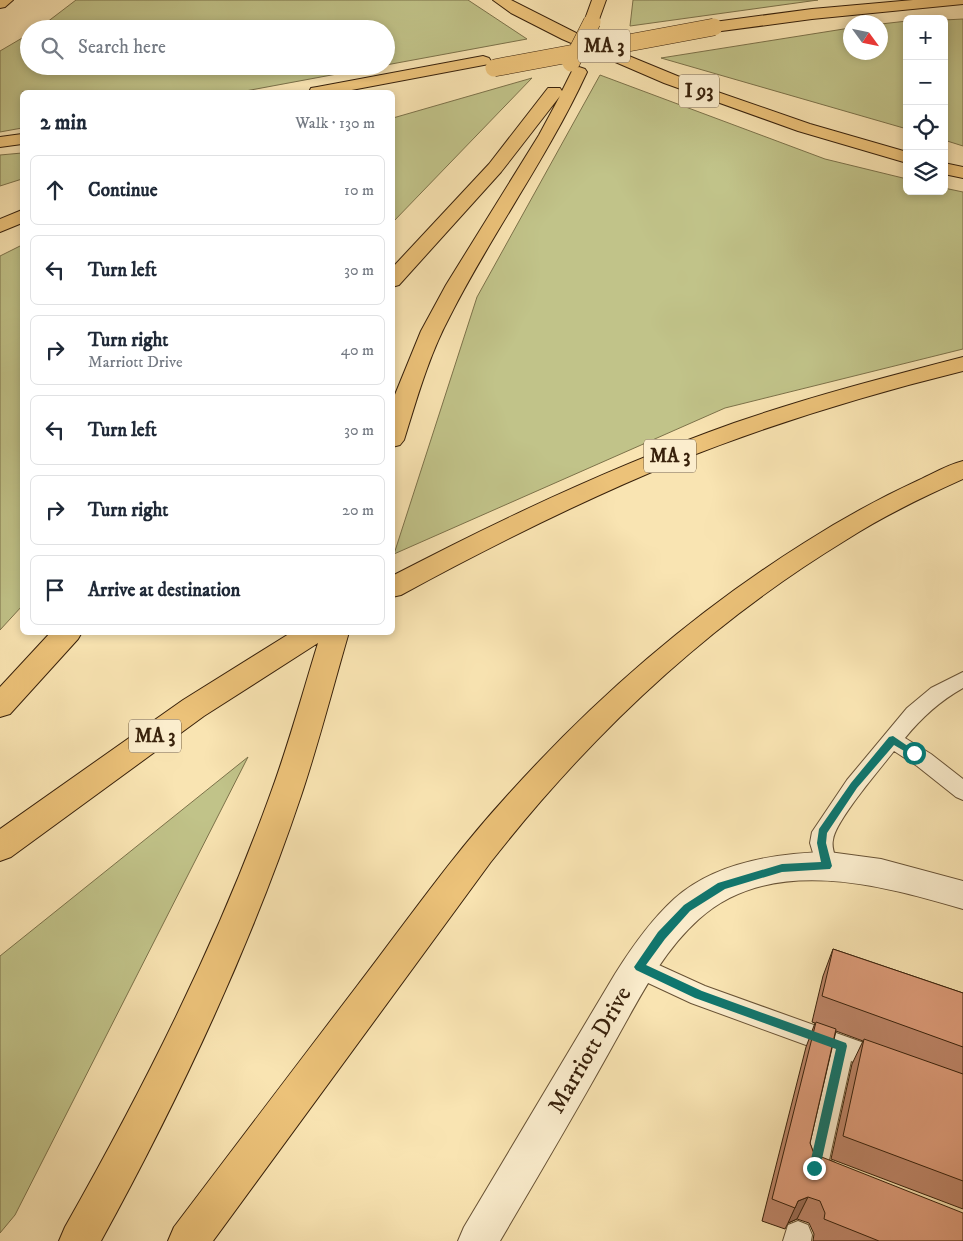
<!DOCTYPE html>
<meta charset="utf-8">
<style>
:root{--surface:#fff;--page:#f6f6f7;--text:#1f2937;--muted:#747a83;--line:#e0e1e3}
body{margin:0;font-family:"IM FELL DW Pica",serif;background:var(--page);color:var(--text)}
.controls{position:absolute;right:15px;top:15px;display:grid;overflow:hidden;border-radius:8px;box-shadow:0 2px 8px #0003}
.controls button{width:45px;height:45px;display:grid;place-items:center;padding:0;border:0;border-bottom:1px solid var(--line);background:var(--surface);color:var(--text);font:25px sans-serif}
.compass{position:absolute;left:843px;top:15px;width:45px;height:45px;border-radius:50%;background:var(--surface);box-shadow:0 2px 8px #0003;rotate:123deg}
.stop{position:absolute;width:15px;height:15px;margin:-11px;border:4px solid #0f766e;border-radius:50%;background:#fff}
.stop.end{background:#0f766e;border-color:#fff;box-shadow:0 1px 5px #0008}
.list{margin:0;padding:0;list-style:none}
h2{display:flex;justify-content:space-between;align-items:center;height:65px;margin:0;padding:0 20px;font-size:21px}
h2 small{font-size:16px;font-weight:400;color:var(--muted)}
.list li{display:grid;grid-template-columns:32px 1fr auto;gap:15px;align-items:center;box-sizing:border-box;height:70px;margin:0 10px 10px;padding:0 10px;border:1px solid var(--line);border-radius:8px}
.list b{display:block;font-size:19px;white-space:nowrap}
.list p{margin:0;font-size:16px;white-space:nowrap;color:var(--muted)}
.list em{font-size:16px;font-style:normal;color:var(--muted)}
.icon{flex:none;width:28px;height:28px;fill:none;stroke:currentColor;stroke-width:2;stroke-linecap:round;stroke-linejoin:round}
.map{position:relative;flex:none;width:963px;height:1241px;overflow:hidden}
.search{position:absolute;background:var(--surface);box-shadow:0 2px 8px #0003;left:20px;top:20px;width:375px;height:55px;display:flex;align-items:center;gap:12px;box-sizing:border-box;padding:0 18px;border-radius:28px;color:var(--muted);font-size:19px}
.panel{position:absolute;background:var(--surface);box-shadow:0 2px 8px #0003;left:20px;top:90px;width:375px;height:545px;border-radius:8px}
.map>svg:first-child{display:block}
.green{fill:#c1c389;stroke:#7c724a}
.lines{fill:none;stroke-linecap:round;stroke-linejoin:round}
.service-casing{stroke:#685235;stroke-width:2}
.minor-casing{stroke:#685235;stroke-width:2}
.motorway-casing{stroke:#38210b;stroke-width:2}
.service{fill:#fbedcd;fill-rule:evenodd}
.minor{fill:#fbedcd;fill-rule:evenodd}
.motorway{fill:#ecc279;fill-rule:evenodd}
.motorway-bridge-casing{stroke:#38210b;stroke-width:18;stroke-linecap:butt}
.motorway-bridge{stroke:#ecc279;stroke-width:17}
.wall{fill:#be8669;stroke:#38210b}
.shaded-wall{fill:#9b6d55;stroke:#38210b}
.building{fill:#dd9c7a;stroke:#38210b}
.route{fill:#0f766e}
.labels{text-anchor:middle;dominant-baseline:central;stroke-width:5;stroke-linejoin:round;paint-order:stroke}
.shield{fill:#fbedcd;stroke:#725e45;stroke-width:1}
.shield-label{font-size:19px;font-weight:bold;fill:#38210b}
.near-street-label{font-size:24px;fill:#38210b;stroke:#fbedcd}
</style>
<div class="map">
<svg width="963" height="1241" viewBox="0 0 963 1241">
<rect width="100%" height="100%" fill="#f9e4b2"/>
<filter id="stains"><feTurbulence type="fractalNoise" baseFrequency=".004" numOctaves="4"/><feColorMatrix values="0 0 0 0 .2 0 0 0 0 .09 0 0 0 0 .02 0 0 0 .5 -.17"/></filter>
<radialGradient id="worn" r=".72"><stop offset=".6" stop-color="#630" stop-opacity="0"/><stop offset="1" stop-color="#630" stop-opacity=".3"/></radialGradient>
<!-- green -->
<path class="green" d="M76,0H468L527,39L386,65V29H38Z
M633,0H818L630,26Z
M963,19V146L944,140V20Z
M907,21V129L661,58L850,28V52H880L881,24Z
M29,34V66H380L240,92H22V128L0,132V51Z
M600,75L825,159L907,179V191H944V188L963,192V349L725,408L394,554L477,297Z
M532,78L393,222V118Z
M22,153V179L0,186V155Z
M22,245V606L0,630V256Z
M248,757L15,1215L0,1233V956Z"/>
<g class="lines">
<defs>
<path id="service" d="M963,672V688C940,701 922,717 905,738L931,754L963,779V800L956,797L917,766L894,751C881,768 835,821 833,840C831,848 836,858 838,866L835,873L827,875L819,873L810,843L812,832L847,780L907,708L931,688Z
M639,956L705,986L892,1053L895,1061L892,1069L883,1073L851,1061L829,1160L835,1163L839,1172L835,1181L826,1185L805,1176L801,1167L828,1053L691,1003L631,975L627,967L631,959Z
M798,1221L808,1225L812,1235L811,1241H783L788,1225Z"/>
<path id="minor" d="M829,852L881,859L963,881V909C881,885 771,854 699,919C660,954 637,1003 612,1047C576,1112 538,1176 500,1241H458L464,1227L615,974C632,947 650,921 674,899C715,862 776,853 829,852Z"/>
<path id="motorway" d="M0,0H13L5,7L0,8Z
M493,0H511L590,40L709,89L810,124L907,152V163L798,131L664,83L562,39L511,13Z
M592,0H606L597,25H587L584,22Z
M913,0H963V4L812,19L714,32L709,30L706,27L709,24L714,22L812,9Z
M483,56L489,58L491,61L489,64L341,92H309L311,88L317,87Z
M579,67L585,69L587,72C548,157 492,233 450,316C429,355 417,398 404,440L400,445L392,447V402L421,331L446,285L539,135L560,96L501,172L399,285L392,287V268L489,164L548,88H560L562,91L573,69Z
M22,134V144L0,147V137Z
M944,163L963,167V178L944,174Z
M22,210V223L0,232V219Z
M963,357V371C866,395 771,424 678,461C583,500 491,546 401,595L392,597V576C503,518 616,465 734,423C809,397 886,377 963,357Z
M963,461V479C923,497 883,516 846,540C708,624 589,736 490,863L213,1241H168L174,1227C235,1146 296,1066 357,986C406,922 452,856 506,797C594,699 693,613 804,543C840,520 878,499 917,481C932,474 947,465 963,461Z
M51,632H82L78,639L10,714L0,717V687Z
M292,632H349C333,687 319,742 301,796C250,948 178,1101 101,1241H59L65,1227C143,1089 215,947 269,798C288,747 302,695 318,643L204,716L11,857L0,861V829L183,700Z"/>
</defs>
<!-- service casing -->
<use href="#service" class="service-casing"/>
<!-- minor casing -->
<use href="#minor" class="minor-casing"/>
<!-- motorway casing -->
<use href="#motorway" class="motorway-casing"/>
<!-- service -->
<use href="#service" class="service"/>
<!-- minor -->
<use href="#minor" class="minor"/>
<!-- motorway -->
<use href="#motorway" class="motorway"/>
<defs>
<path id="motorway-bridge" d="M571,63L592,22
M494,68L714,27"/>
</defs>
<!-- motorway-bridge casing -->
<use href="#motorway-bridge" class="motorway-bridge-casing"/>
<!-- motorway-bridge -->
<use href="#motorway-bridge" class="motorway-bridge"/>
</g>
<!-- wall -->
<path class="wall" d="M833,949L963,993V1209L831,1159L852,1064L863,1041L836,1031L810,1143L814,1154L963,1241H813L814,1234L809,1223L797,1219L788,1223L785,1229L762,1221L806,1047L815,1023L812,1022L823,976Z"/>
<!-- shaded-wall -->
<path class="shaded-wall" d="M808,1197L797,1219L788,1223L798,1201Z"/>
<!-- building -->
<path class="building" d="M833,949L963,993V1047L822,996Z
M816,1022L836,1029L810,1143L814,1154L963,1213V1241H879L824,1219L825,1213L820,1201L808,1197L798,1201L795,1208L772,1199Z
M864,1039L963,1074V1181L843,1136Z"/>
<!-- route -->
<path class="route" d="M893,736L918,753L917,755H911L894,745L857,788L827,833L826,843L832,866L830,869L782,872L725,889L690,911L665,939L646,965L702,991L846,1043L847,1046L820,1168L818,1172L814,1173L810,1172L809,1168L836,1049L695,998L636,970L634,967L658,932L684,905L718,883L782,864L821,862L817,843L819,829L851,783L889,737Z"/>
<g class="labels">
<!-- shield labels -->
<g class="shield">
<rect x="578" y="29.5" width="52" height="33" rx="4"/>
<rect x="679" y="74.5" width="40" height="33" rx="4"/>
<rect x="644" y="439.5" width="52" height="33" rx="4"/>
<rect x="129" y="719.5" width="52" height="33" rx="4"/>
</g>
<g class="shield-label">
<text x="604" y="46">MA 3</text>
<text x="699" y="91">I 93</text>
<text x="670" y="456">MA 3</text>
<text x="155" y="736">MA 3</text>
</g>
<!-- near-street labels -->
<g class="near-street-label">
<text transform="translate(590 1050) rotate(-60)">Marriott Drive</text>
</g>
</g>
<rect width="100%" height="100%" filter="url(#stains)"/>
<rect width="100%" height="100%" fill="url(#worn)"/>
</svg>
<div class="controls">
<button>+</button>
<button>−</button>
<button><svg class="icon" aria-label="locate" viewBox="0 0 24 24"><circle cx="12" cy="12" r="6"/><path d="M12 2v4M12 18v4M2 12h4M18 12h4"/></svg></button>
<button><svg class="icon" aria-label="layers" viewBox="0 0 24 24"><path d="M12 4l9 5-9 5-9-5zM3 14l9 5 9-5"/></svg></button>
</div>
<svg class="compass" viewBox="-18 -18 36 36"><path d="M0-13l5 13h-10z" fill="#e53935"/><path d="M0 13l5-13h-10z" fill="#747a83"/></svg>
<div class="stop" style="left:914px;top:753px"></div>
<div class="stop end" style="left:814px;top:1168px"></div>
<div class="search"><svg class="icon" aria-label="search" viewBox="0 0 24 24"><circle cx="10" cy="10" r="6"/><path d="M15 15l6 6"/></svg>Search here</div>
<section class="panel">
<h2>2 min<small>Walk · 130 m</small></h2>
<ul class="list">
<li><svg class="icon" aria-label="ahead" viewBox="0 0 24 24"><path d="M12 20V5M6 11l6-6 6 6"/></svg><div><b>Continue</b></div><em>10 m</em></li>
<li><svg class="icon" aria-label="left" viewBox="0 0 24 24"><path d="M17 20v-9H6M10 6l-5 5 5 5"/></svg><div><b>Turn left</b></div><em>30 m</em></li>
<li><svg class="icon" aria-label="right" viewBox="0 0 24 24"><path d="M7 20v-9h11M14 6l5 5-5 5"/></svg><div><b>Turn right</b><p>Marriott Drive</p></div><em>40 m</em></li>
<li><svg class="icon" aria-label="left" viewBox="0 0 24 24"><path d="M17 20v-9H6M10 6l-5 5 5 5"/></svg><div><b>Turn left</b></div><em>30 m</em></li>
<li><svg class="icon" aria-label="right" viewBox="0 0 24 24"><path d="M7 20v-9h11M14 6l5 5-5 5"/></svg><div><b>Turn right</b></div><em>20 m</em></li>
<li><svg class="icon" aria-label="arrive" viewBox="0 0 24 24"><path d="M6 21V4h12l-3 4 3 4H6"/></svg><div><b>Arrive at destination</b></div></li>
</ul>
</section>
</div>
